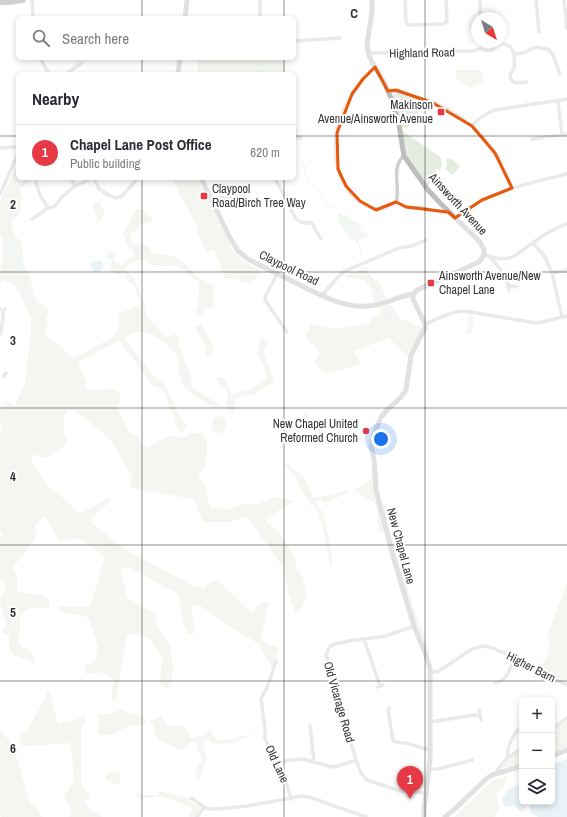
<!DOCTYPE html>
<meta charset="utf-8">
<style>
:root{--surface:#fff;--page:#f2f2f3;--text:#2b2b33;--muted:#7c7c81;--line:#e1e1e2;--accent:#e63946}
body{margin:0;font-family:"Archivo Narrow",sans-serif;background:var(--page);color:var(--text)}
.controls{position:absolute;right:12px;bottom:12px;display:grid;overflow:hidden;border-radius:6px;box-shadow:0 2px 6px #0003}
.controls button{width:36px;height:36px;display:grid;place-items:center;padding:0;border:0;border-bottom:1px solid var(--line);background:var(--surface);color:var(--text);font:20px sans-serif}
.compass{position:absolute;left:471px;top:12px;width:36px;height:36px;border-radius:50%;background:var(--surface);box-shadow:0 2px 6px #0003;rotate:142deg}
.you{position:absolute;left:381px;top:439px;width:14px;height:14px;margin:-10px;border:3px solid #fff;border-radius:50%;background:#1a73e8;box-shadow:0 0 0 6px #1a73e833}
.badge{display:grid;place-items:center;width:26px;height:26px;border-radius:50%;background:var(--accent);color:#fff;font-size:13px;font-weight:700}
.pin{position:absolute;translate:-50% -33px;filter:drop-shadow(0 1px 2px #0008)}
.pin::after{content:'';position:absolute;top:21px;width:14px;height:12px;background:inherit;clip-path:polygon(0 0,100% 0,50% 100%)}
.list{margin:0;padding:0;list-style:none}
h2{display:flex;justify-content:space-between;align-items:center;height:52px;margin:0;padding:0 16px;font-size:17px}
h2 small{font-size:13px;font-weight:400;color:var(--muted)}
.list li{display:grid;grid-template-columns:26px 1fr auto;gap:12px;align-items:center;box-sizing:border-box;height:56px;padding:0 16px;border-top:1px solid var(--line)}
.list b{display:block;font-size:15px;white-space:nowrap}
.list p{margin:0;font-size:13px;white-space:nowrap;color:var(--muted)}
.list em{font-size:13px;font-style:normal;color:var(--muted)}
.icon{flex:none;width:22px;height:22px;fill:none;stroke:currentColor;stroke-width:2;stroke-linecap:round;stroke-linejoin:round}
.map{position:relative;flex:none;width:567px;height:817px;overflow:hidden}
.search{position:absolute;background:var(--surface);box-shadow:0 2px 6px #0003;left:16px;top:16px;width:280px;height:44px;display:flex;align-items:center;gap:10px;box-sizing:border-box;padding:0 14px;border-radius:6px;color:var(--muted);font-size:15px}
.panel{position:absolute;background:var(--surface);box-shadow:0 2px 6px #0003;left:16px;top:72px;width:280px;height:108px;border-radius:6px}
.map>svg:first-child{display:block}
.green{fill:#e6ecdf}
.water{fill:#cfe2ee}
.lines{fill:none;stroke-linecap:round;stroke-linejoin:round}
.stream{stroke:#cfe2ee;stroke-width:1}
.street{stroke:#d0d0d0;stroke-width:3.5}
.secondary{stroke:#bdbdbd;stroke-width:5}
.highway{stroke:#9a9a9a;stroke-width:6}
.marked{fill:none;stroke:#e8590c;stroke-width:3;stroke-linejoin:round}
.grid{fill:none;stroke:#333;stroke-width:1;stroke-opacity:0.55}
.poi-dot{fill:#e63946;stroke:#fff;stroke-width:1.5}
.labels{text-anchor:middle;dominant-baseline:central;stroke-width:4;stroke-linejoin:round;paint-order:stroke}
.street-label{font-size:12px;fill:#333;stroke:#fff}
.poi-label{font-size:12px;fill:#333;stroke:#fff;text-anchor:end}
.grid-label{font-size:13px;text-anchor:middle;font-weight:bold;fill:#333;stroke:#fff;stroke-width:4;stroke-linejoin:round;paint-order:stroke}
</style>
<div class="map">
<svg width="567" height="817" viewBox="0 0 567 817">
<rect width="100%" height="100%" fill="#fff"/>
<!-- green -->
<path class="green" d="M196,58H284L285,74H198V63Z
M456,70H481L484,81L470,88L456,78Z
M397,93L426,102L425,104L406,129L399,125L392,96Z
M403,131L440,157C443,162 442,166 440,170L437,169L431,177L434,179L428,186L407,156L402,132Z
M446,158L452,159L460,166L453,175L445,169L447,165Z
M18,163V178H34L33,180L21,188L20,192L23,197L18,217L11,220L16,238L22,241L23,261L31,280L35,299L49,311L46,318L48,325L45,334L74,359L114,336L120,327L118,315L121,313L141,304L133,284L128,282L125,274L122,273L119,275H116L112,272L110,267L112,263L111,259L106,257L109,250L116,254V255L113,260L121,266L126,259L133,258L134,251L128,247L123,233L136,209H140L147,212L148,215L154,218L150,223L143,224L131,234V240L135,247L140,243L150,248L152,253L173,256L185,264L199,278L214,286V308L203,309V315L197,316L194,312L198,309L199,282L187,274L177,264L173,267L151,264L146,260H140L130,263L125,268L130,275L135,279L145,306C144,315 149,319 155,325C161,331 159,333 169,337L175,334L178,335L179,338V345L190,375L192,387L224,408C220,408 216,407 212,406C207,405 187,391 184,387C177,379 181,367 177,357C174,350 167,344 160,340C148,332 136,327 125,339L152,374L165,385L180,417L187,426L182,433L174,422L175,419L163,390L152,385L132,357L119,341L78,362L87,382L85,388C95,394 109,385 119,392L121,401L117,407L129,432L137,436L145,447L148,448L162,439L170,436L184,438L190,433H203L206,437L207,442L206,466L198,476L205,484L210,508L230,509L244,504H258L274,497L294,501L265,519L267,523L279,531L296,560V569L303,577L306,598L302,608L296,613L288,592L284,569L247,516L231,522H203L194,499L130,488L132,480V476L109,438L77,411C64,405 62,420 64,430C64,434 67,438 68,443L46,458C41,458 39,454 34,455L31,458L32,462L48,487L59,494L80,514L109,497L110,501L89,521L126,550L192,585L204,588L209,583L218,580L252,613L262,602H268L261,641L279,648L272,669L259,644L221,621L206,609L200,606L191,604L195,633L188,634L183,621L178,594L128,567L120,568L127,598L156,615L157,626L170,645L173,666L171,688L165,689L160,683L162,656L149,639L140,635L127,634L116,701L111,700L113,681L110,676L99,672L86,674L84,667L95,660L98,646L88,617L59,611L58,606L90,607L105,557L79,538L59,541L45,516L35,525L36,538L13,567L17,576V592L41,595L49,600L50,609C40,607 23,606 20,619C20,622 20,626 20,629C20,633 18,638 19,642C23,652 35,647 35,663L15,656L9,651V633L4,635L2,629L7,625C4,617 0,607 0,599C1,596 4,593 5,590L3,579L0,580V537L3,533L0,531V433L3,429L0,423V410L7,401L15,406L25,383L31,331V318L18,290L12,284L4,280L0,283V274L4,247L2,238L0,235V201Z
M171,178H198L233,251L242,261L261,270L251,284L231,278H225L214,249L207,252L198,234V228Z
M99,202L105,212L103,216L98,222L92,203Z
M340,213L343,216L345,214L353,220L361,224L359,230L368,233V235L357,242L354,240L352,241L339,224L338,215Z
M366,267C369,275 371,279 379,281L387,299L374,303L372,290L365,280L346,277V276Z
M391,304L399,318L423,328L407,356L389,338L354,351L361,364L331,373L323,372L314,361L320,353L305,336L312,324C332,332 350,327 371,323L370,317L380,316L379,308Z
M469,316L474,317L471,334H466Z
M200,324L212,342L213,352L207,358L205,352L206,346L194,327Z
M261,337L269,342L264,351L274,382L253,395L236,398L234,413L226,409L228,393L227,389L221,387L216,377L224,378L231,393L233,394L248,390L265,381L267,374L257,353Z
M305,413L323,430L326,431V434L318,433L302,418Z
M216,416L223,417C227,423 227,428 221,433H217L214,431L212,428L213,419Z
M284,465H289L301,475L305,480L314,498L347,491V493L325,503L320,500L315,502L324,514L333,562L332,566H330L321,521L319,520L318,517L319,516L316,510L304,495L296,478Z
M374,478L385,532H380L377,521L378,513L375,503L353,490Z
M381,503H383L399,563L416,614L430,651L428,653L409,605Z
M567,583V678L565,681L550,675L539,668L548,655L547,654L549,647L548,637L547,636Z
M49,690L58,723L71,722L84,716L86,720L81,731V780L84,789L90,797L84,803L91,810L103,817H68L70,816L71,811L64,796L69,789L74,781L71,743L25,746L21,745L19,740L21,735L27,731Z
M122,709L130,713L143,716L146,722L142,725L128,726L112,735H98V714H110Z
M161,716C171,734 172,721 183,727C187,729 189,734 191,738C199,737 203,737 208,729L218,741L254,734L233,743L215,745L208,739L203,743L207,758L198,784L196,769L202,760L197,748L198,744L191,741L186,747L180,750L158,739C154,732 156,728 150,721Z
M567,721V747L552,753V731Z
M0,729L13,746L17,758L30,804L35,803L42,817H1L0,813Z
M522,751V763L500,769L509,758Z
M116,771L120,774C121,780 121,782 116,785L106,780L105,777L108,773Z
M509,776L502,788L497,793L499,810L495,817H454L493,780Z
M158,791L191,799L190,802L199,806V805L201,806L196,817H189L193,809L176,801L160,796L140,799L138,797L136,793L144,795H158Z"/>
<!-- water -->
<path class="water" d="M91 266a6 6 0 1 1 12 0a6 6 0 1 1-12 0Z
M567,759V817H538L531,813L529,802H552V765Z
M520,784L522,785V802H526L524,810L521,812L514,805L509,806H504C498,796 511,786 520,784Z"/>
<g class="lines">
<!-- stream -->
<path class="stream" d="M255,59L256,62L262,66L264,74
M300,159L305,167V173L310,183L316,189L328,204L335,209
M30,178L21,186L18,187L17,188V191L19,193L13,202L11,206L12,211L9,226L10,238L12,249L18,259L19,265L24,275C21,282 28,295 32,302C35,307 39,308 40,315L37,317L36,323L39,327V332
M340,217L346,221L350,227L354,238L357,240L362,256V260
M366,270L381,298
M384,307L385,309L391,315"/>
<!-- street -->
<path class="street" d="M32,0L33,18
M405,0L406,22L407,24L409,25L444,24L447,21L446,0
M480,0V18
M536,0L539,32
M564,0L567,29
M260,18V0
M294,41L340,38
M481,48C491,54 493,48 502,44C510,44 514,50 514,58C514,61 515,65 514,68C512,71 510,73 510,76C511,80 513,82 516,83L527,82
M369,53L474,51L481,48V42
M514,54L523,53L533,48L537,47L546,49L549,50L553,55L560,74
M40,58L49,74
M375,67C370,71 366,75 362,80C350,95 339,116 336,135C335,146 335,158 338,169C345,193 371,223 396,202L406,207L422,208L443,213L448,212
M66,74L82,63
M388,91C398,90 407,94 418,97C464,111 496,142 512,188
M558,101L562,135
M472,126C478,118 485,114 495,110L567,99
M294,137L301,138
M532,139L567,134
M294,141L295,132
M0,148L18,147
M71,178L75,186
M94,178L99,189L110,196L117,198L122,196L138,178
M275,178L296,219C301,223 306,223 312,223L321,239
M36,182L40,195L48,208
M0,194L18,154
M210,198H232
M396,202C401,188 390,167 404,156
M455,218C487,192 528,183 567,174
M32,219L48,208L53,207L57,204L62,197L75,186L93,178
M533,243L545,257L552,273L562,317
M484,255C491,257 502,260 509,258C517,256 525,248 531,244C542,236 553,229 567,224
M489,256C499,267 507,276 509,291
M552,273L567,270
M277,274L266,295L265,299L267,303L287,332
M508,284L511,286L517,287
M322,295L339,276L345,271L399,248L412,246L426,240
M0,309L3,311L5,309
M425,324C438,319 451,311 465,311L536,323L542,322L567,316
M0,335L3,319V311
M4,377V375L6,373
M414,626L386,636L348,641L332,645L329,648L326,655L356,760L361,773L367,780L400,791L426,793
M364,639L380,686
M276,661L268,685L261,699L265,728V739L287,784L291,799
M430,673L439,671L472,649L483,646L490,647L523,661L548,676L567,685
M496,683C508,680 511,667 514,657
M377,687L383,685
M389,708L388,710L393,741C397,743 401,742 405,743C414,745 422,748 431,750
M479,710L481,720
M430,722L480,714
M310,726L314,762
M552,729L567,718
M508,757L522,749
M277,763L291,760L303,759L332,767H335L356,760
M429,769H438L472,760
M496,774L498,769L508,757C506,745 515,733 522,725
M191,798L204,807L210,809H216L247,806L302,796L309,797L366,817
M197,817L204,807"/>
<!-- secondary -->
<path class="secondary" d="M372,0V12L367,44L369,56L372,62L383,80L391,98L399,125L404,156L428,190L441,204L480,242L484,250V255L479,262L417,290L413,294
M185,18L187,0
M178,74L180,58
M201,178L229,236L238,251L248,259C265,268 282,276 298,284C321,295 343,308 368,306C384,306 397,296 413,294
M413,294V299L425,324V328L411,355L406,390L401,397L387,410L381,417L373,437L371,446L374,459L376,490L393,556L414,626L426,655L430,668V760L424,811V817
M552,756L567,750
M445,817L457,807L486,779L492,775L522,766"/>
<!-- highway -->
<path class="highway" d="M0,2H8L23,0"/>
</g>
<!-- marked area -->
<path d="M0 0H567V817H0ZM375,67L388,91L396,90L433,103L472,126L495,153L512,188L482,200L455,218L448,212L406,207L396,202L376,210L360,201L346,186L338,169L337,133L352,94L363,79Z" fill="#fff" fill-opacity=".55" fill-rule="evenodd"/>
<path class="marked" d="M375,67L388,91L396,90L433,103L472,126L495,153L512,188L482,200L455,218L448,212L406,207L396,202L376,210L360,201L346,186L338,169L337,133L352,94L363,79Z"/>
<!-- grid -->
<path class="grid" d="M142,0V18M284,0V18M425,0V817M142,58V74M284,58V74M0,136H18M294,136H567M142,178V817M284,178V817M0,272H567M0,408H567M0,545H567M0,681H567"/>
<!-- markers -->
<g class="poi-dot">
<rect x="437" y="108" width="8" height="8" rx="2"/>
<rect x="200" y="192" width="8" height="8" rx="2"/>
<rect x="427" y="279" width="8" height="8" rx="2"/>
<circle cx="366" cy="431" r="4"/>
</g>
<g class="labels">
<!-- street labels -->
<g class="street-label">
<text transform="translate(422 53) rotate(-1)">Highland Road</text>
<text transform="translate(458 204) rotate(47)">Ainsworth Avenue</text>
<text transform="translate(289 268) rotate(26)">Claypool Road</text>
<text transform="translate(401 546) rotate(75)">New Chapel Lane</text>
<text transform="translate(531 667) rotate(27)">Higher Barn</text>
<text transform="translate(339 702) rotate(74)">Old Vicarage Road</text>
<text transform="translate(277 764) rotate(65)">Old Lane</text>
</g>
<!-- poi labels -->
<g class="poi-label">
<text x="433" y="105">Makinson<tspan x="433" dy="14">Avenue/Ainsworth Avenue</tspan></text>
<text x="212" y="189" text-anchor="start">Claypool<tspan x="212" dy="14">Road/Birch Tree Way</tspan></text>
<text x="439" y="276" text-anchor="start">Ainsworth Avenue/New<tspan x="439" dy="14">Chapel Lane</tspan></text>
<text x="358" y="424">New Chapel United<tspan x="358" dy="14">Reformed Church</tspan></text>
</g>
</g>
<g class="grid-label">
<text x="354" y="18">C</text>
<text x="13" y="209">2</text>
<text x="13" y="345">3</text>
<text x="13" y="481">4</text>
<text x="13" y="617">5</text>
<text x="13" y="753">6</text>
</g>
</svg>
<div class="controls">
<button>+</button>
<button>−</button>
<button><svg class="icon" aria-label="layers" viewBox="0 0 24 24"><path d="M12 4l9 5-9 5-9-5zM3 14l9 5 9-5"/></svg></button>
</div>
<svg class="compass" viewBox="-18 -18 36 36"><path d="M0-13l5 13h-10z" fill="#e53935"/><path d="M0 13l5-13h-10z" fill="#7c7c81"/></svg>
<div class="you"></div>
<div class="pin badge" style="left:410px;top:799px">1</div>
<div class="search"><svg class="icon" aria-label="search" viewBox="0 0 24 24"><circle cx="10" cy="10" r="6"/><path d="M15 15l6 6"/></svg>Search here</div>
<section class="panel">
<h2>Nearby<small></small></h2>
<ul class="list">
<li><span class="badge">1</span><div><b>Chapel Lane Post Office</b><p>Public building</p></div><em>620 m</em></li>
</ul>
</section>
</div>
